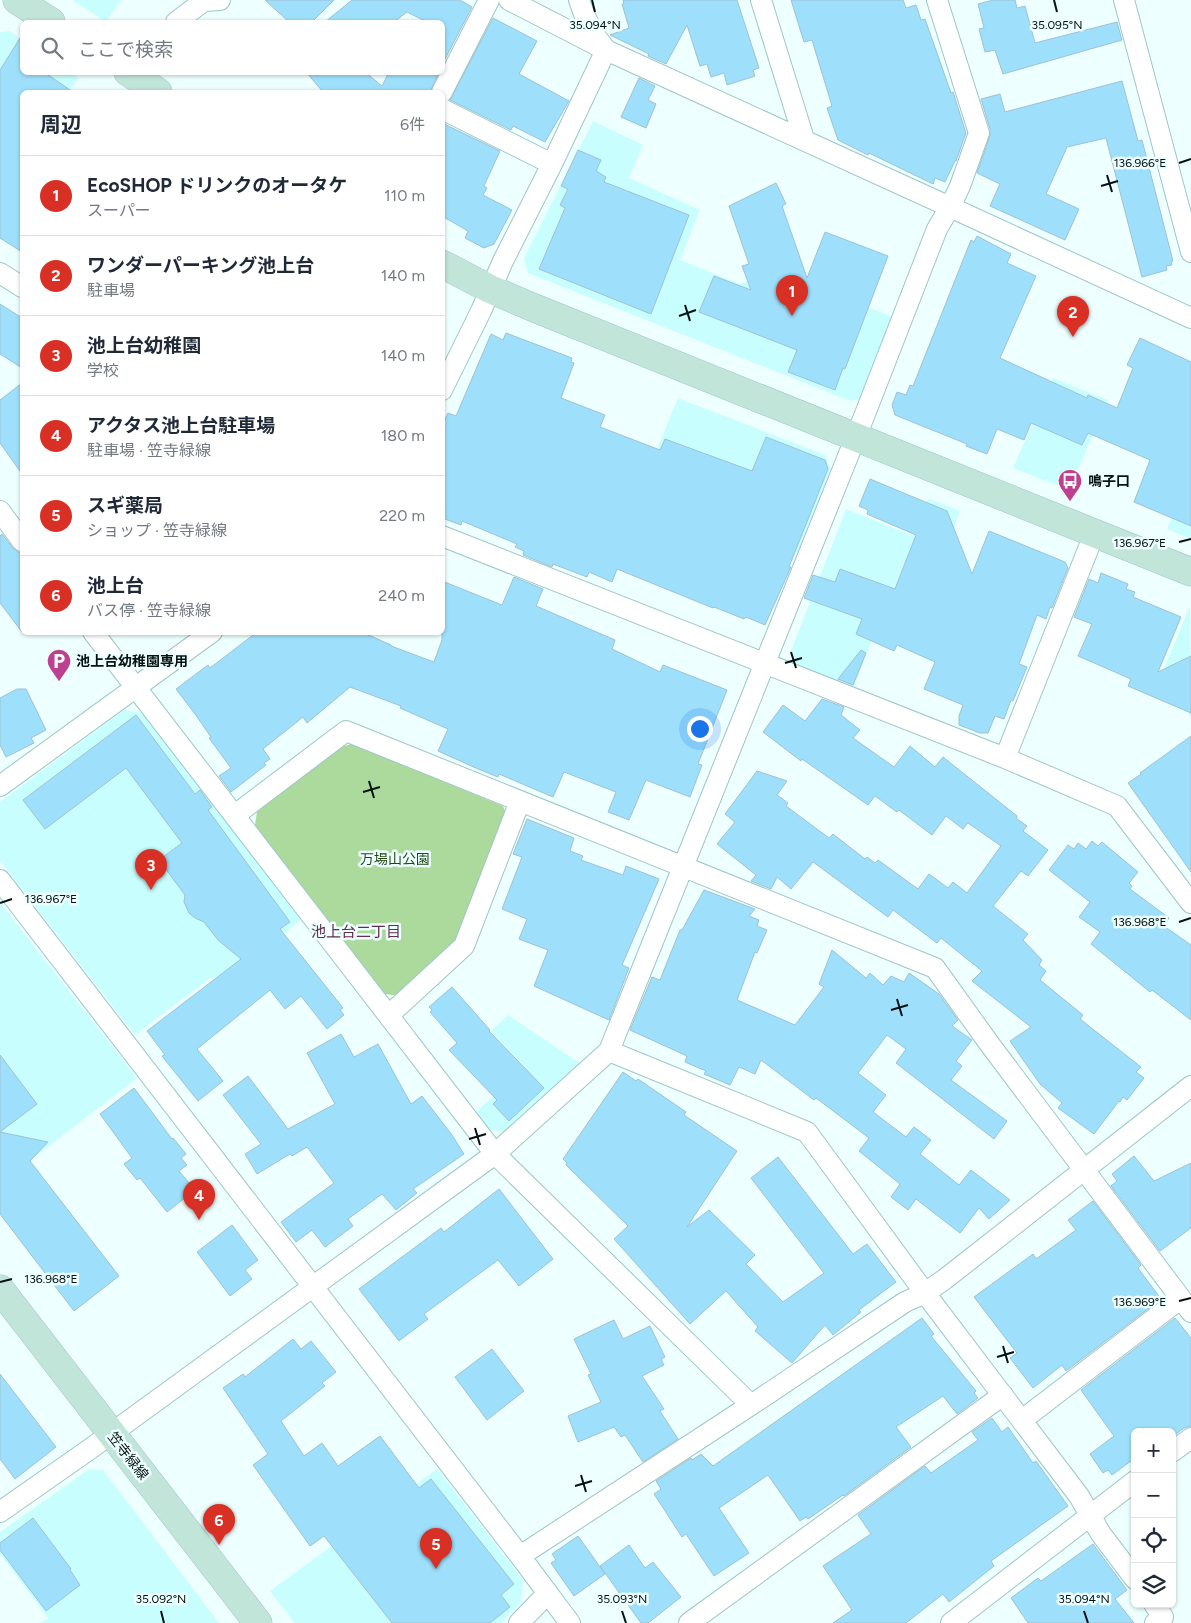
<!DOCTYPE html>
<html lang="ja">
<meta charset="utf-8">
<style>
:root{--surface:#fff;--page:#f2f2f3;--text:#1f2937;--muted:#747a83;--line:#e0e1e3;--accent:#d93025}
body{margin:0;font-family:Figtree,"Noto Sans JP",sans-serif;background:var(--page);color:var(--text)}
.controls{position:absolute;right:15px;bottom:15px;display:grid;overflow:hidden;border-radius:8px;box-shadow:0 1px 4px #0004}
.controls button{width:45px;height:45px;display:grid;place-items:center;padding:0;border:0;border-bottom:1px solid var(--line);background:var(--surface);color:var(--text);font:25px sans-serif}
.you{position:absolute;left:699px;top:728px;width:18px;height:18px;margin:-12px;border:4px solid #fff;border-radius:50%;background:#1a73e8;box-shadow:0 0 0 8px #1a73e833}
.badge{display:grid;place-items:center;width:32px;height:32px;border-radius:50%;background:var(--accent);color:#fff;font-size:16px;font-weight:700}
.pin{position:absolute;translate:-50% -41px;filter:drop-shadow(0 1px 2px #0008)}
.pin::after{content:'';position:absolute;top:26px;width:18px;height:15px;background:inherit;clip-path:polygon(0 0,100% 0,50% 100%)}
.list{margin:0;padding:0;list-style:none}
h2{display:flex;justify-content:space-between;align-items:center;height:65px;margin:0;padding:0 20px;font-size:21px}
h2 small{font-size:16px;font-weight:400;color:var(--muted)}
.list li{display:grid;grid-template-columns:32px 1fr auto;gap:15px;align-items:center;box-sizing:border-box;height:80px;padding:0 20px;border-top:1px solid var(--line)}
.list b{display:block;font-size:19px;white-space:nowrap}
.list p{margin:0;font-size:16px;white-space:nowrap;color:var(--muted)}
.list em{font-size:16px;font-style:normal;color:var(--muted)}
.icon{flex:none;width:28px;height:28px;fill:none;stroke:currentColor;stroke-width:2;stroke-linecap:round;stroke-linejoin:round}
.map{position:relative;flex:none;width:1191px;height:1623px;overflow:hidden}
.search{position:absolute;background:var(--surface);box-shadow:0 1px 4px #0004;left:20px;top:20px;width:425px;height:55px;display:flex;align-items:center;gap:12px;box-sizing:border-box;padding:0 18px;border-radius:8px;color:var(--muted);font-size:19px}
.panel{position:absolute;background:var(--surface);box-shadow:0 1px 4px #0004;left:20px;top:90px;width:425px;height:545px;border-radius:8px}
.map>svg:first-child{display:block}
.built{fill:#c9fefe}
.green{fill:#acda9c}
.building{fill:#9ee0fc;stroke:#9ec1d1}
.lines{fill:none;stroke-linecap:round;stroke-linejoin:round}
.street-casing{stroke:#9dc6c7;stroke-width:22}
.secondary-casing{stroke:#9dc6c7;stroke-width:29}
.street{stroke:#fff;stroke-width:20}
.secondary{stroke:#c2e5da;stroke-width:28}
.ticks{fill:none;stroke:#041212;stroke-width:2}
.labels{text-anchor:middle;dominant-baseline:central;stroke-width:5;stroke-linejoin:round;paint-order:stroke}
.poi-label{font-size:14px;font-weight:bold;fill:#041212;stroke:#eff;text-anchor:start}
.park-label{font-size:14px;fill:#234a13;stroke:#eff}
.street-label{font-size:14px;fill:#041212;stroke:#eff}
.neighbourhood-label{font-size:15px;fill:#672a50;stroke:#eff}
.ticks-label{font-size:12px;text-anchor:middle;fill:#041212;stroke:#eff;stroke-width:5;stroke-linejoin:round;paint-order:stroke}
</style>
<div class="map">
<svg width="1191" height="1623" viewBox="0 0 1191 1623">
<rect width="100%" height="100%" fill="#eff"/>
<!-- built -->
<path class="built" d="M72,0H121L106,22Z
M10,31L22,40V72L71,73L79,78L68,92H22V135L0,120V32Z
M593,121L643,145L629,178L700,210L680,260L740,284L799,262L811,285L893,317L860,399L850,401L528,273L524,258Z
M1053,378L1108,400L1069,490L1013,468Z
M678,398L825,455L831,470L798,553L640,491Z
M1190,475H1191V539L1167,529Z
M928,498L960,511L925,604L891,591L854,687L795,663L791,651L846,509L913,536Z
M1190,606L1191,716L1190,717L1165,666Z
M124,710L143,713L302,919L233,974L210,978L135,1035L0,861V802Z
M0,904H1L137,1078L0,1184Z
M508,1015L581,1064L505,1132L490,1130L476,1112L525,1067L491,1031Z
M437,1469L523,1580L521,1602L501,1623H295L270,1591Z
M88,1470H103L219,1623H41L48,1618L0,1554V1532Z"/>
<!-- green -->
<path class="green" d="M352,744L503,806L508,819L459,941L400,996L385,994L255,825L257,812L340,747Z"/>
<!-- building -->
<path class="building" d="M265,0H334L312,22H289Z
M352,0H460L472,7L442,65V22H427L407,12L394,22H325Z
M623,0H737L759,68L753,70L755,76L727,85L724,73L711,77L707,64L700,66L687,25L666,64L648,56L649,54L610,35L629,28L622,4H624Z
M791,0H903L906,8L916,5L921,20L925,19L951,93L953,92L966,133L956,161H955L945,182L935,178L933,184L869,153L868,155L838,140L827,108L832,106L812,40L804,42Z
M993,0H1015L1017,8L1025,6L1035,43L1117,22L1122,40L1003,74L995,50L985,52L979,29L984,28L978,4Z
M493,18L537,41L519,74L569,101L545,142L513,126L511,130L450,100Z
M22,35V72H44L73,92H22V252L0,238V70Z
M306,72H365L382,86L389,72H439L430,92H323Z
M639,78L655,86L648,100L656,104L646,128L621,117Z
M1122,81L1138,141L1142,140L1173,261L1171,262L1172,265L1166,266L1167,270L1142,277L1106,138L1067,147L1046,194L1079,209L1065,240L990,206L1000,184L977,173L990,136V129L981,99L1000,94L1005,112Z
M442,123L500,151L484,186L487,188L483,195L512,210L494,244L484,248L465,238L468,231L442,216Z
M578,150L601,160L596,171L606,177L604,182L689,215L651,314L539,269L565,208L560,205L568,189L561,186Z
M776,183L786,204L782,206L807,278L825,232L888,256L845,369L843,368L835,390L788,372L797,350L699,312L714,276L751,290L742,266L749,264L729,206Z
M977,236L1011,254L1007,263L1036,276L1000,358L1087,398L1088,395L1117,408L1133,368L1127,365L1140,338L1191,362V526L1134,502L1150,460L1088,433L1082,445L1031,423L1024,440L997,429L987,454L966,446L967,444L895,415L892,405L897,392L906,395L910,385L913,386L971,240L974,242Z
M0,304L22,318V368L0,354Z
M506,333L572,358L571,362L574,363L561,398L605,415L600,427L660,450L665,439L752,471L766,437L825,460L828,469L789,567H791L765,625L746,617L744,619L714,607L713,608L617,569L612,582L589,572L587,577L553,564L552,567L523,555L524,551L515,547L517,544L462,521L461,525L442,518V426L448,413L456,416L491,334L503,340Z
M22,383V474L0,443V400Z
M870,479L947,511L972,574L989,531L1065,562L1068,568L1052,608L1050,607L1046,619L1037,615L1019,664L1027,667L1013,701L1011,700L1004,719L995,716L988,733H980L959,725V716L963,705L924,689L935,662L897,645L894,651L856,634L862,619L804,598L813,575L835,582L840,569L895,589L916,535L867,514L868,510L859,506Z
M2,534L13,548L18,552L22,553V632L0,603V536Z
M1101,573L1128,584L1126,589L1135,592L1133,597L1181,617L1158,672L1191,656V713L1128,686L1131,679L1078,656L1092,624L1074,617L1089,579L1098,583Z
M514,577L543,589L536,606L615,640L612,649L660,672L663,665L727,690L698,764L702,765L690,797L646,780L629,820L608,812L616,792L564,772L553,797L499,774L498,777L478,769L438,751L448,729L400,708L401,706L350,687L307,723L303,717L263,749L270,759L264,763L266,765L231,792L219,776L231,768L209,738L211,737L195,714L176,689L208,665L210,668L257,632H362L391,645V646L434,662L442,640V581L502,605Z
M861,650L866,653L853,685L838,679Z
M17,689H26L46,730L31,738L34,743L6,757L0,745V698Z
M822,699L844,707L841,715L860,730L853,738L894,767L910,746L935,767L943,757L1017,816L1016,818L1027,826L1023,831L1048,850L1028,876L1021,871L993,906L1028,934L1023,940L1042,960L1039,965L1046,971L1040,980L1083,1015L1080,1019L1141,1067L1136,1072L1144,1078L1127,1100L1123,1097L1120,1102L1119,1101L1094,1134L1058,1108L1062,1103L1040,1084L1010,1041L1031,1027L972,981L982,971L941,938L937,943L893,910L888,917L813,862L791,889L777,877L771,889L751,881L756,875L717,844L735,822L725,814L757,771L787,781L777,795L788,803L786,806L829,838L833,834L865,859L867,857L875,863L878,860L918,889L929,874L948,888L953,882L967,893L1001,846L968,823L963,829L946,816L932,835L899,810L897,812L875,796L868,805L802,759L801,761L763,732L783,705L805,721Z
M136,715L195,794L200,790L212,807L208,810L290,922L280,929L343,1008L340,1010L344,1015L327,1029L301,996L285,1009L270,990L197,1049L223,1081L198,1101L162,1056L165,1055L147,1031L241,959L218,940L204,922L195,918L189,913L184,902L185,895L159,860L182,843L126,768L45,829L23,800Z
M1191,736V872L1128,783L1141,774L1140,773Z
M527,819L574,838L570,851L583,856L581,860L623,875L626,866L659,879L622,965L629,968L609,1020L534,986L548,950L519,939L527,919L502,909L522,857L513,854Z
M1092,841L1098,846L1102,842L1138,872L1129,883L1132,886L1130,889L1169,918L1164,926L1191,945V1020L1152,990L1150,992L1091,944L1100,932L1079,917L1090,902L1049,870L1068,845L1074,849L1078,843L1086,849Z
M704,890L755,909L749,916L759,920L757,926L767,930L757,953L755,952L737,1000L795,1025L824,987L819,984L832,950L866,978L870,973L883,985L891,976L904,982L909,973L939,994L958,1020L952,1026L972,1040L956,1061L962,1066L951,1080L1007,1121L994,1139L896,1063L906,1049L887,1035L858,1073L886,1095L873,1112L906,1137L914,1127L931,1140L920,1154L959,1185L971,1170L1010,1200L989,1219L979,1208L960,1233L916,1199L908,1210L891,1197L900,1184L859,1151L869,1138L816,1098L814,1100L761,1060L755,1074L739,1067L730,1085L704,1074L706,1071L685,1062L687,1056L630,1030L652,977L660,980L680,930H682Z
M452,987L490,1030L489,1031L544,1088L509,1121L493,1104L497,1100L449,1050L457,1043L430,1012L432,1010L429,1007Z
M341,1034L354,1057L378,1044L411,1104L422,1096L452,1135L464,1154L413,1189L417,1193L396,1210L382,1194L348,1219L353,1226L325,1247L312,1230L296,1242L281,1222L334,1183L307,1147L292,1156L290,1154L257,1174L245,1154L261,1144L223,1095L248,1076L288,1129L335,1104L307,1053Z
M0,1055L37,1104L0,1132Z
M623,1072L636,1081L638,1079L686,1112L684,1115L737,1151L687,1227L709,1210L755,1255L746,1264L783,1302L824,1273L751,1178L778,1157L853,1254L867,1244L896,1282L859,1310L861,1312L833,1335L825,1325L792,1363L755,1331L758,1327L726,1291L690,1324L614,1239L628,1226L566,1165L567,1163L563,1159Z
M134,1088L172,1139L173,1138L186,1154L181,1158L187,1165L179,1171L195,1190L167,1212L140,1178L137,1180L124,1164L132,1158L100,1114Z
M0,1132L48,1142L30,1161L119,1276L74,1311L0,1214Z
M1134,1156L1154,1181L1191,1163V1228L1160,1251L1111,1186L1117,1181L1112,1174Z
M499,1189L553,1259L519,1286L498,1260L424,1314L428,1319L399,1341L359,1289L441,1228L444,1232Z
M1093,1201L1141,1265L1138,1268L1161,1299L1066,1371L1062,1365L1033,1388L1010,1358L1017,1353L974,1297L1033,1254L1036,1259L1076,1230L1068,1220Z
M232,1225L258,1260L245,1270L252,1279L230,1296L197,1252Z
M922,1318L934,1334L931,1336L976,1391L974,1393L978,1398L957,1414L943,1396L896,1427L911,1447L844,1496L843,1495L808,1519L806,1517L800,1521L768,1475L719,1508L749,1553L714,1576L686,1534L682,1537L654,1494L661,1489L656,1481L691,1458L692,1460L701,1454L713,1466Z
M1175,1318L1191,1338V1426L1184,1428L1172,1437V1432H1135V1458L1112,1475L1108,1470L1103,1473L1090,1454L1114,1436L1081,1390Z
M614,1320L623,1339L650,1326L665,1357L661,1359L664,1365L642,1376L664,1409L660,1411L678,1439L643,1462L625,1435L621,1437L614,1427L578,1442L568,1416L601,1402L588,1375L591,1374L574,1339Z
M293,1339L301,1349L311,1341L336,1372L322,1383L325,1386L281,1421L304,1456L322,1443L338,1466L380,1436L419,1488L431,1479L514,1584L501,1595L510,1607L490,1623H392L324,1536L310,1546L253,1465L268,1454L223,1388L243,1374L245,1377Z
M492,1349L524,1391L487,1420L455,1377Z
M0,1374L56,1447L15,1479L0,1459Z
M992,1418L1002,1432L1008,1427L1033,1463L1036,1461L1068,1506L991,1561L994,1566L949,1602L943,1594L906,1623H833L852,1610L823,1566L871,1534L858,1515L925,1466L931,1473L978,1440L972,1432Z
M33,1518L71,1569L70,1570L80,1585L46,1611L0,1550V1543Z
M578,1536L605,1574L574,1596L551,1563L556,1560L552,1554Z
M1093,1544L1127,1590L1115,1599L1134,1623H1028L1011,1598L1038,1578L1041,1581Z
M629,1545L645,1568L653,1562L681,1597L648,1623H641L600,1566Z"/>
<g class="lines">
<defs>
<path id="street" d="M761,0L804,139
M937,0L979,133L960,186L950,207L1191,318
M1124,0L1191,252
M176,22L204,1L220,0
M442,92L489,0
M442,109L552,164
M0,273L22,287
M442,390L481,311L503,261L552,164L606,50C593,34 585,20 579,0
M0,511L22,541
M442,536L1005,758L1117,806L1191,903
M93,632L495,1154L751,1405
M1005,758L1095,532
M0,786L212,632
M235,815L346,731L935,968L991,1046L1191,1312
M0,880L520,1556L570,1623
M389,1015L464,946L520,801
M1022,1420L1180,1299
M1172,1452L1191,1438
M0,1512L90,1449L495,1154L609,1051L865,414L937,229L950,207L606,50L509,0
M520,1556L751,1405L905,1302L925,1293L807,1132L609,1051
M1135,1579L1101,1534L1079,1496L925,1293L945,1279L1191,1086
M1154,1604L1163,1617L1155,1623
M519,1623L548,1593
M689,1623L1003,1395
M951,1623L1135,1481"/>
<path id="secondary" d="M17,0L51,22
M128,72L158,92
M442,264L490,289L532,307L1191,572
M0,1289L258,1623"/>
</defs>
<!-- street casing -->
<use href="#street" class="street-casing"/>
<!-- secondary casing -->
<use href="#secondary" class="secondary-casing"/>
<!-- street -->
<use href="#street" class="street"/>
<!-- secondary -->
<use href="#secondary" class="secondary"/>
</g>
<!-- ticks -->
<path class="ticks" d="M592,0L595,12M1054,0L1057,12M1179,163L1191,159M1107,175L1112,192M1101,186L1118,181M685,305L690,321M679,316L696,310M1179,542L1191,539M791,652L796,668M785,663L802,658M369,781L374,798M363,792L380,787M0,903L12,899M1179,922L1191,918M897,999L902,1016M891,1010L908,1005M475,1128L480,1145M469,1139L486,1134M0,1282L12,1279M1179,1301L1191,1298M1003,1346L1008,1363M997,1357L1014,1352M581,1475L586,1492M575,1486L592,1481M161,1611L164,1623M622,1611L626,1623M1084,1611L1088,1623"/>
<!-- icons -->
<defs>
<symbol id="bus-pin" viewBox="-11 -11 22 30"><path d="M0 17L-7.5 6A9.5 9.5 0 1 1 7.5 6Z" fill="#bd4190" stroke="#eff"/><path d="M-5-6H5V4H4V6H2V4H-2V6H-4V4H-5ZM-3.5-4V0h7V-4ZM-3.5 1.2v1.5H-2V1.2ZM2 1.2v1.5H3.5V1.2Z" fill="#fff"/></symbol>
<symbol id="parking-pin" viewBox="-11 -11 22 30"><path d="M0 17L-7.5 6A9.5 9.5 0 1 1 7.5 6Z" fill="#bd4190" stroke="#eff"/><path d="M-3.5-5.5H1a3.5 3.5 0 0 1 0 7H-1V5.5H-3.5ZM-1-3.4V-.6H.8a1.4 1.4 0 0 0 0-2.8Z" fill="#fff"/></symbol>
</defs>
<g fill-rule="evenodd">
<use href="#bus-pin" x="1056" y="467" width="28" height="38"/>
<use href="#parking-pin" x="45" y="647" width="28" height="38"/>
</g>
<g class="labels">
<!-- poi labels -->
<g class="poi-label">
<text x="1088" y="481">鳴子口</text>
<text x="76" y="661">池上台幼稚園専用</text>
</g>
<!-- park labels -->
<g class="park-label">
<text x="395" y="859">万場山公園</text>
</g>
<!-- street labels -->
<g class="street-label">
<text transform="translate(128 1456) rotate(52)">笠寺緑線</text>
</g>
<!-- neighbourhood labels -->
<g class="neighbourhood-label">
<text x="356" y="932">池上台二丁目</text>
</g>
</g>
<g class="ticks-label">
<text x="595" y="29">35.094°N</text>
<text x="1057" y="29">35.095°N</text>
<text x="1140" y="167">136.966°E</text>
<text x="1140" y="547">136.967°E</text>
<text x="51" y="903">136.967°E</text>
<text x="1140" y="926">136.968°E</text>
<text x="51" y="1283">136.968°E</text>
<text x="1140" y="1306">136.969°E</text>
<text x="161" y="1603">35.092°N</text>
<text x="622" y="1603">35.093°N</text>
<text x="1084" y="1603">35.094°N</text>
</g>
</svg>
<div class="controls">
<button>+</button>
<button>−</button>
<button><svg class="icon" aria-label="locate" viewBox="0 0 24 24"><circle cx="12" cy="12" r="6"/><path d="M12 2v4M12 18v4M2 12h4M18 12h4"/></svg></button>
<button><svg class="icon" aria-label="layers" viewBox="0 0 24 24"><path d="M12 4l9 5-9 5-9-5zM3 14l9 5 9-5"/></svg></button>
</div>
<div class="you"></div>
<div class="pin badge" style="left:792px;top:316px">1</div>
<div class="pin badge" style="left:1073px;top:337px">2</div>
<div class="pin badge" style="left:151px;top:890px">3</div>
<div class="pin badge" style="left:199px;top:1220px">4</div>
<div class="pin badge" style="left:436px;top:1569px">5</div>
<div class="pin badge" style="left:219px;top:1545px">6</div>
<div class="search"><svg class="icon" aria-label="search" viewBox="0 0 24 24"><circle cx="10" cy="10" r="6"/><path d="M15 15l6 6"/></svg>ここで検索</div>
<section class="panel">
<h2>周辺<small>6件</small></h2>
<ul class="list">
<li><span class="badge">1</span><div><b>EcoSHOP ドリンクのオータケ</b><p>スーパー</p></div><em>110 m</em></li>
<li><span class="badge">2</span><div><b>ワンダーパーキング池上台</b><p>駐車場</p></div><em>140 m</em></li>
<li><span class="badge">3</span><div><b>池上台幼稚園</b><p>学校</p></div><em>140 m</em></li>
<li><span class="badge">4</span><div><b>アクタス池上台駐車場</b><p>駐車場 · 笠寺緑線</p></div><em>180 m</em></li>
<li><span class="badge">5</span><div><b>スギ薬局</b><p>ショップ · 笠寺緑線</p></div><em>220 m</em></li>
<li><span class="badge">6</span><div><b>池上台</b><p>バス停 · 笠寺緑線</p></div><em>240 m</em></li>
</ul>
</section>
</div>
